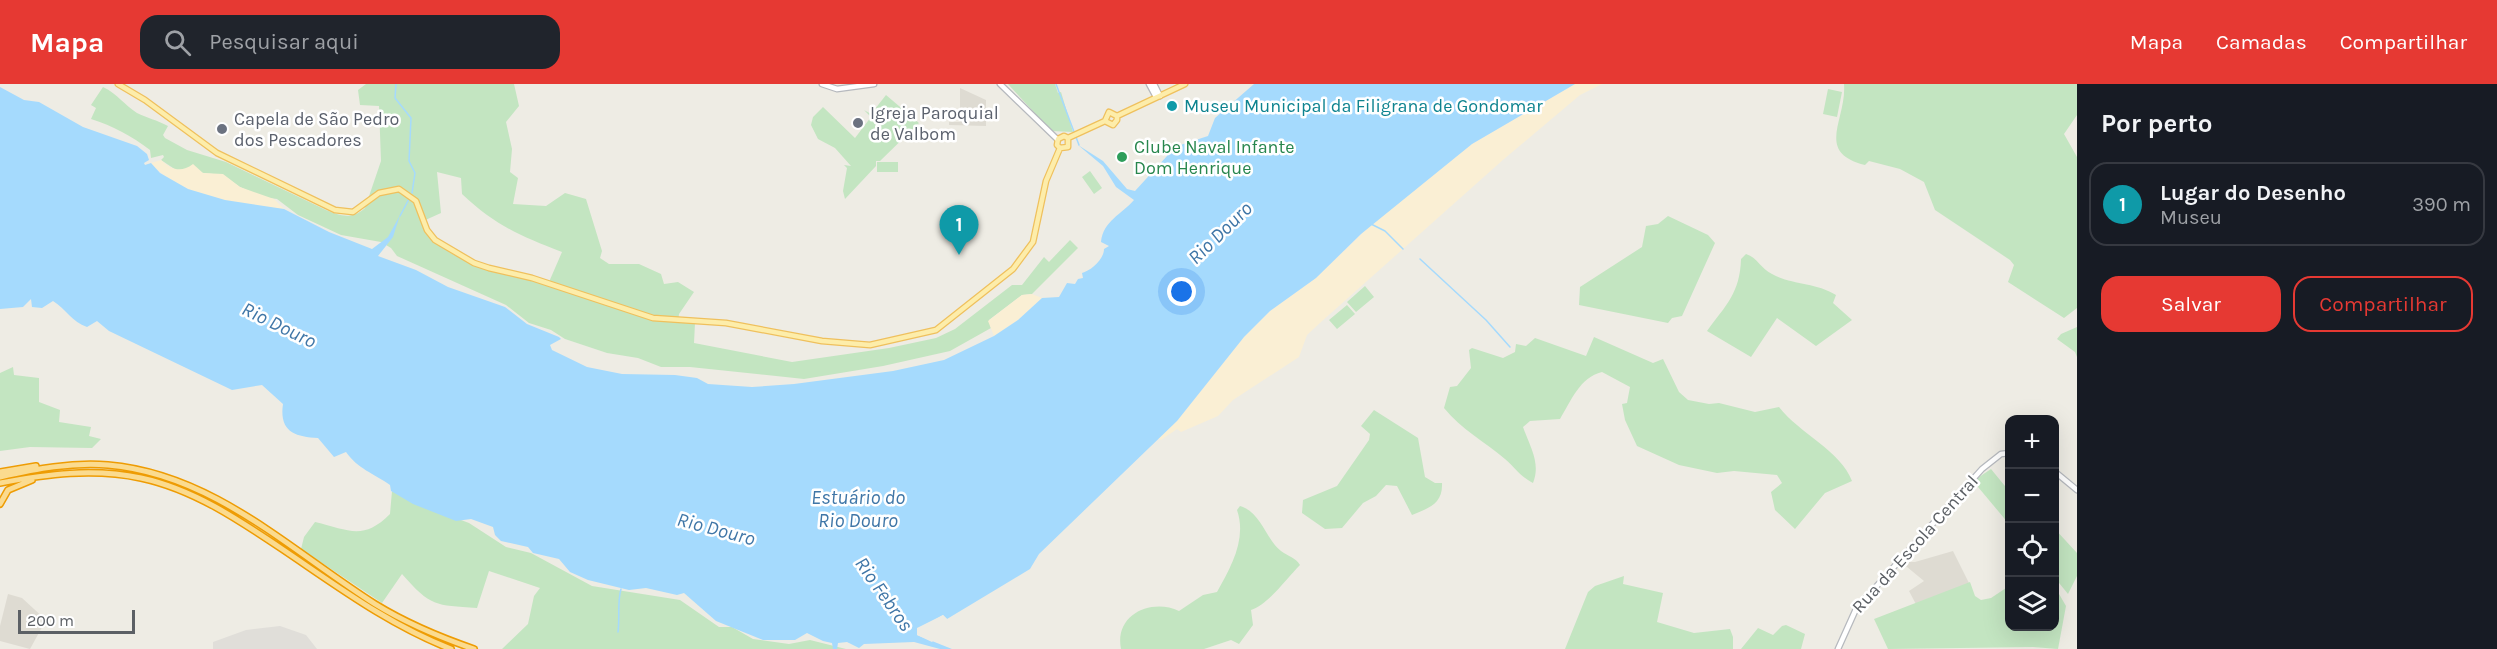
<!DOCTYPE html>
<html lang="pt">
<meta charset="utf-8">
<style>
:root{--surface:#171b24;--page:#20242c;--text:#f1f3f6;--muted:#9ea1a6;--line:#363941;--accent:#e63933}
body{margin:0;font-family:Karla,sans-serif;background:var(--page);color:var(--text)}
.controls{position:absolute;right:18px;bottom:18px;display:grid;overflow:hidden;border-radius:12px;box-shadow:0 6px 24px #0002}
.controls button{width:54px;height:54px;display:grid;place-items:center;padding:0;border:0;border-bottom:2px solid var(--line);background:var(--surface);color:var(--text);font:30px sans-serif}
.scale{position:absolute;left:18px;bottom:15px;width:117px;box-sizing:border-box;padding-left:6px;border:3px solid #5c6065;border-top:0;font-size:16px;line-height:21px;white-space:nowrap;color:#5c6065;-webkit-text-stroke:4px #fff;paint-order:stroke}
.you{position:absolute;left:1182px;top:208px;width:21px;height:21px;margin:-15px;border:4px solid #fff;border-radius:50%;background:#1a73e8;box-shadow:0 0 0 9px #1a73e833}
.badge{display:grid;place-items:center;width:39px;height:39px;border-radius:50%;background:var(--accent);color:#fff;font-size:20px;font-weight:700}
.pin{position:absolute;translate:-50% -50px;filter:drop-shadow(0 2px 3px #0008)}
.pin::after{content:'';position:absolute;top:32px;width:21px;height:18px;background:inherit;clip-path:polygon(0 0,100% 0,50% 100%)}
.list{margin:0;padding:0;list-style:none}
h2{display:flex;justify-content:space-between;align-items:center;height:78px;margin:0;padding:0 24px;font-size:26px}
h2 small{font-size:20px;font-weight:400;color:var(--muted)}
.list li{display:grid;grid-template-columns:39px 1fr auto;gap:18px;align-items:center;box-sizing:border-box;height:84px;margin:0 12px 12px;padding:0 12px;border:2px solid var(--line);border-radius:18px}
.list b{display:block;font-size:22px;white-space:nowrap}
.list p{margin:0;font-size:20px;white-space:nowrap;color:var(--muted)}
.list em{font-size:20px;font-style:normal;color:var(--muted)}
.actions{display:flex;gap:12px;padding:18px 24px}
.actions a{flex:1;padding:14px 0;border:2px solid var(--accent);border-radius:18px;text-align:center;font-size:21px;color:var(--accent)}
.actions .main{background:var(--accent);color:#fff}
.icon{flex:none;width:33px;height:33px;fill:none;stroke:currentColor;stroke-width:2;stroke-linecap:round;stroke-linejoin:round}
.map{position:relative;flex:none;width:2077px;height:565px;overflow:hidden}
header{display:flex;align-items:center;gap:36px;box-sizing:border-box;height:84px;padding:0 30px;background:var(--accent);color:#fff}
header strong{font-size:28px}
nav{display:flex;gap:33px;margin-inline-start:auto;font-size:21px}
.search{width:420px;height:54px;background:var(--page);display:flex;align-items:center;gap:15px;box-sizing:border-box;padding:0 21px;border-radius:18px;color:var(--muted);font-size:22px}
main{display:flex}
aside{flex:1;background:var(--surface)}
.map>svg:first-child{display:block}
.industrial{fill:#e0ded9}
.education{fill:#dedbd2}
.green{fill:#c3e5c1;fill-rule:evenodd}
.sand{fill:#faefd4}
.water{fill:#a5dafd}
.pier{fill:#eeece4}
.lines{fill:none;stroke-linecap:round;stroke-linejoin:round}
.stream{stroke:#a5dafd;stroke-width:1.5}
.secondary-casing{stroke:#b6b9be;stroke-width:7}
.primary-casing{stroke:#efc05d;stroke-width:7}
.highway-casing{stroke:#ee9c04;stroke-width:8}
.secondary{stroke:#fff;stroke-width:4.5}
.primary{stroke:#fdedaa;stroke-width:4.5}
.highway{stroke:#fbdb8f;stroke-width:5}
.culture-dot{fill:#0f9aa8;stroke:#fff;stroke-width:2}
.worship-dot{fill:#6b7280;stroke:#fff;stroke-width:2}
.leisure-dot{fill:#2e9e5b;stroke:#fff;stroke-width:2}
.labels{text-anchor:middle;dominant-baseline:central;stroke-width:5;stroke-linejoin:round;paint-order:stroke}
.culture-label{font-size:18px;fill:#0d838f;stroke:#fff;text-anchor:start}
.worship-label{font-size:18px;fill:#5b616d;stroke:#fff;text-anchor:start}
.leisure-label{font-size:18px;fill:#27864d;stroke:#fff;text-anchor:start}
.street-label{font-size:18px;fill:#5c6065;stroke:#fff}
.water-label{font-size:20px;font-style:italic;fill:#3f76a7;stroke:#fff}
</style>
<header>
<strong>Mapa</strong>
<div class="search"><svg class="icon" aria-label="search" viewBox="0 0 24 24"><circle cx="10" cy="10" r="6"/><path d="M15 15l6 6"/></svg>Pesquisar aqui</div>
<nav><a>Mapa</a><a>Camadas</a><a>Compartilhar</a></nav>
</header>
<main>
<div class="map">
<svg width="2077" height="565" viewBox="0 0 2077 565">
<rect width="100%" height="100%" fill="#eeece4"/>
<!-- industrial -->
<path class="industrial" d="M280,542L306,551L317,565H213V558L246,546Z"/>
<!-- education -->
<path class="education" d="M960,4L986,16V42L949,41V38H960Z
M1953,467L1969,499L1919,526L1909,507L1924,497L1901,478H1915Z
M8,510L22,514L46,536L30,565L0,557V542Z"/>
<!-- green -->
<path class="green" d="M366,0H514L519,22L506,38L512,65L510,88L518,94L513,120L546,122L565,109L586,115L602,167L600,174L609,180H639L661,190L664,200L678,198L694,208L679,230L678,238L695,239L694,259L792,278L889,264L936,254L955,245L1012,201H1022L1044,173L1049,178L1070,156L1078,164L1032,210L1022,211L989,236L991,244L950,267L883,282L804,295L690,283H661L638,274L607,269L565,255L551,246L529,239L506,221L397,172L391,164L381,158L341,151L298,131L277,115L262,113L240,103L223,91L176,86L161,76L164,73L163,71L151,74L150,66C132,52 113,42 91,35L96,24L91,21L103,3C118,10 124,21 137,29C147,34 157,36 168,42L163,51L165,54L187,66L226,78L326,126C340,132 352,136 365,124L381,77L379,22L360,21L358,6ZM437,88L461,94L462,110C495,141 520,152 562,168L549,198C508,188 440,181 421,138L441,129Z
M1008,0H1055L1058,9L1061,8L1073,48L1051,47Z
M1844,0H2077V31L2064,50L2077,73V224L2064,234L2008,198L2014,181L2010,176L1935,126L1924,98L1900,85L1869,77L1865,81C1814,68 1847,36 1844,0Z
M1828,5L1842,8L1837,33L1823,30Z
M886,11L919,39L880,77H876V82L845,115L843,107L847,84L844,81L851,82L835,64L818,55L811,41L813,33L823,23L855,54L871,33L864,26L871,30Z
M877,78H898V88H877Z
M1090,87L1102,104L1094,110L1082,93Z
M1668,132L1708,151L1715,159L1682,232L1672,234L1668,239L1579,221L1580,203L1642,163L1646,142L1658,140Z
M1746,170C1758,174 1761,185 1772,190C1791,201 1815,198 1836,211L1833,219L1852,236L1816,262L1777,234L1751,273L1707,247C1726,221 1740,209 1741,175Z
M1365,202L1374,213L1356,228L1347,218Z
M1347,221L1355,230L1337,245L1329,236Z
M2077,243V273L2075,268L2057,255L2061,250Z
M1594,253L1653,279L1663,275L1679,308L1688,316L1709,320L1719,319L1755,328L1779,323C1799,349 1841,367 1852,397L1825,409L1795,445L1775,426L1771,408L1782,399L1777,391L1734,387L1717,389L1679,381L1637,362L1625,336L1622,320L1627,319L1630,303L1602,288C1580,293 1571,317 1560,335L1530,337L1523,343C1530,363 1541,379 1533,399C1517,390 1517,385 1505,375C1485,358 1461,345 1444,324L1450,303L1457,302L1471,284L1469,266L1472,264L1503,274L1515,268L1516,260L1526,262L1535,254L1586,272Z
M13,283L14,291L39,294V318L60,326L59,338L91,343L89,352L101,355L92,364L30,363L0,367V289Z
M1374,326L1418,354L1425,393L1435,399H1442C1443,420 1429,424 1412,431L1397,402L1386,401L1376,412L1363,419L1342,444L1325,445L1302,429L1303,416L1337,402L1369,356L1370,350L1361,342Z
M1991,385L2009,407V440L1973,397Z
M392,407L413,418L469,439L506,463L531,469L592,502L680,516L719,543H732L753,555L789,560L810,556L846,565H502L528,540L534,512L540,504L489,487L477,524C435,521 431,523 402,490L382,519L301,465L304,453L315,438C349,446 363,457 390,430Z
M1240,422C1261,428 1265,454 1281,467C1289,473 1295,473 1300,481C1286,495 1268,521 1251,526L1253,541L1239,560L1231,556L1204,565H1121C1114,530 1152,514 1179,527L1203,511L1217,508C1231,483 1247,455 1237,426Z
M2054,444L2077,469V492L2068,510L2055,494Z
M1624,492L1623,500L1663,509L1657,538L1694,549L1730,545L1733,553V565H1565L1588,508L1595,502Z
M1970,498L1975,512L1981,516L1991,514L2009,502L2010,542H2054L2055,503L2066,522L2058,565L2033,563L1888,565L1874,535Z
M1786,541L1805,550L1801,565H1741L1758,544L1773,551L1782,542Z"/>
<!-- sand -->
<path class="sand" d="M1575,0H1602L1580,11L1504,75L1321,238L1307,251L1299,273L1233,316L1218,332L1181,348L1177,345L1161,356L1158,354L1177,337L1244,253L1270,227L1316,194L1371,141L1472,60Z
M161,76C172,86 181,89 193,80L203,89L223,90L240,103L274,115L284,125C240,121 182,114 151,79Z
M1032,210L1042,214L1018,236L994,252L988,237L1022,211Z"/>
<!-- water -->
<path class="water" d="M1254,0H1575L1472,60L1361,150L1316,194L1270,227L1244,253L1177,337L1039,470L1030,485L947,535L943,531L918,546L917,551L952,565H940L914,558L864,560L859,564L847,558L838,559L837,565H833L832,559L823,557L807,549L795,556H763L716,537L684,509L677,511L646,504L629,506L588,496L570,488L559,475L533,469L528,463L501,457L495,451L493,443L471,435L456,437L413,420L391,407L390,401C373,389 358,385 346,368L334,373L318,354C294,353 279,347 283,320L262,301L232,306L109,247L97,237L87,243C72,238 66,225 53,217L42,224L32,223L31,215L23,223L0,225V3L24,16L39,18L83,43L137,62L147,70L149,76L144,79L145,81L151,79L160,89L188,105L225,116L284,125L329,148L372,165L388,153L400,131L393,153L378,172L416,186L448,203L505,223L527,240L559,253L561,255L550,261L552,266L587,283L622,290L675,291L697,294L708,300L752,303L794,300L893,287L944,276L994,252L1018,236L1042,214L1059,213L1067,199L1075,200L1078,195L1083,194L1082,189C1090,187 1104,176 1104,165L1109,162L1101,158C1103,137 1122,130 1134,116L1116,103L1103,82L1078,61L1103,77L1127,105L1135,107L1167,72L1165,66L1208,52L1215,34Z"/>
<!-- pier -->
<path class="pier" d="M943,531L947,535L945,537L943,535L921,546L920,549L934,556L932,558L917,551V544Z"/>
<g class="lines">
<!-- stream -->
<path class="stream" d="M396,0L395,14L411,34L409,77L415,89L412,109
M1056,0L1079,61
M400,132L409,115
M1371,140L1385,147L1403,165
M1420,175L1486,236L1510,263
M618,548C620,533 617,519 621,505"/>
<defs>
<path id="secondary" d="M822,0L837,5L874,0
M1000,0L1057,55
M1149,0L1156,13
M1154,0L1160,12
M2054,387L2077,406
M1838,565L1856,525L1982,385L2001,370L2010,369"/>
<path id="primary" d="M118,0L145,16L217,69L335,126L353,128L379,109L399,105L416,117L427,146L435,156L474,179L489,184L532,194L653,234L726,239L822,257L870,261L936,246L1013,185L1033,158L1046,97L1060,64
M1117,32L1185,0
M1105,37L1113,41L1117,36V32
M1105,37L1109,28L1117,32
M1068,54L1105,37
M1060,64L1057,61L1058,55L1064,52L1068,54
M1060,64L1068,63V54"/>
<path id="highway" d="M0,388L36,382
M0,393C36,385 71,378 108,381C213,390 290,466 375,520C406,539 439,553 474,565
M0,399C47,390 93,384 141,394C193,405 239,436 282,465C337,502 389,541 451,565
M0,420L8,406L32,396"/>
</defs>
<!-- secondary casing -->
<use href="#secondary" class="secondary-casing"/>
<!-- primary casing -->
<use href="#primary" class="primary-casing"/>
<!-- highway casing -->
<use href="#highway" class="highway-casing"/>
<!-- secondary -->
<use href="#secondary" class="secondary"/>
<!-- primary -->
<use href="#primary" class="primary"/>
<!-- highway -->
<use href="#highway" class="highway"/>
</g>
<!-- markers -->
<circle class="culture-dot" cx="1172" cy="22" r="6"/>
<g class="worship-dot">
<circle cx="858" cy="39" r="6"/>
<circle cx="222" cy="45" r="6"/>
</g>
<circle class="leisure-dot" cx="1122" cy="73" r="6"/>
<g class="labels">
<!-- culture labels -->
<g class="culture-label">
<text x="1184" y="22">Museu Municipal da Filigrana de Gondomar</text>
</g>
<!-- worship labels -->
<g class="worship-label">
<text x="870" y="29">Igreja Paroquial<tspan x="870" dy="21">de Valbom</tspan></text>
<text x="234" y="35">Capela de São Pedro<tspan x="234" dy="21">dos Pescadores</tspan></text>
</g>
<!-- leisure labels -->
<g class="leisure-label">
<text x="1134" y="63">Clube Naval Infante<tspan x="1134" dy="21">Dom Henrique</tspan></text>
</g>
<!-- street labels -->
<g class="street-label">
<text transform="translate(1915 460) rotate(-48)">Rua da Escola Central</text>
</g>
<!-- water labels -->
<g class="water-label">
<text transform="translate(1220 149) rotate(-44)">Rio Douro</text>
<text transform="translate(279 241) rotate(26)">Rio Douro</text>
<text x="858" y="413">Estuário do<tspan x="858" dy="23">Rio Douro</tspan></text>
<text transform="translate(716 445) rotate(15)">Rio Douro</text>
<text transform="translate(884 510) rotate(55)">Rio Febros</text>
</g>
</g>
</svg>
<div class="controls">
<button>+</button>
<button>−</button>
<button><svg class="icon" aria-label="locate" viewBox="0 0 24 24"><circle cx="12" cy="12" r="6"/><path d="M12 2v4M12 18v4M2 12h4M18 12h4"/></svg></button>
<button><svg class="icon" aria-label="layers" viewBox="0 0 24 24"><path d="M12 4l9 5-9 5-9-5zM3 14l9 5 9-5"/></svg></button>
</div>
<div class="scale">200 m</div>
<div class="you"></div>
<div class="pin badge" style="left:959px;top:171px;background:#0f9aa8">1</div>
</div>
<aside>
<h2>Por perto<small></small></h2>
<ul class="list">
<li><span class="badge" style="background:#0f9aa8">1</span><div><b>Lugar do Desenho</b><p>Museu</p></div><em>390 m</em></li>
</ul>
<div class="actions"><a class="main">Salvar</a><a>Compartilhar</a></div>
</aside>
</main>
